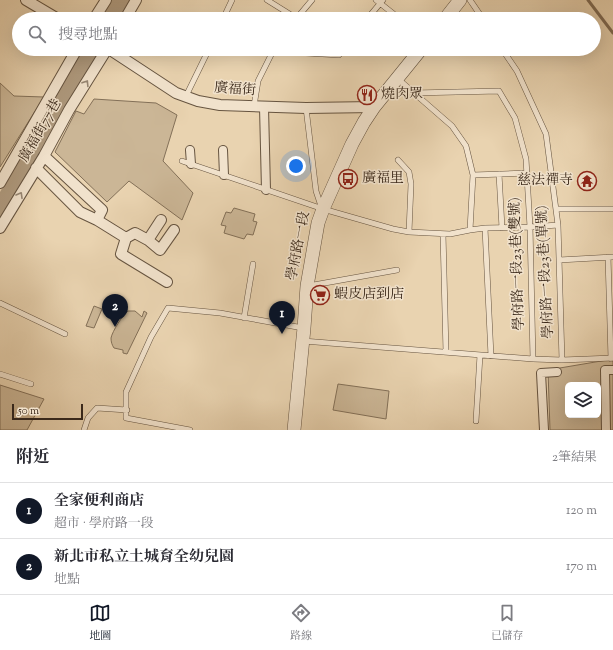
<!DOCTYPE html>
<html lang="zh-TW">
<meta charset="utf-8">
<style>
:root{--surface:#fff;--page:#f7f7f7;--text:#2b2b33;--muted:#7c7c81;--line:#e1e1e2;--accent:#111827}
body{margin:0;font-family:"Sorts Mill Goudy","Noto Serif TC",serif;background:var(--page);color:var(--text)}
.controls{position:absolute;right:12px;bottom:12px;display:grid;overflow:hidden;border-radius:6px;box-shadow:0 4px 16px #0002}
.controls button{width:36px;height:36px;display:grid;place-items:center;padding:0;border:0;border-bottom:1px solid var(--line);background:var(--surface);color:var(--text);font:20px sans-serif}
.scale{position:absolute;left:12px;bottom:10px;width:71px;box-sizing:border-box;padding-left:4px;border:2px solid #3b291a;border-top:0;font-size:11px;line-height:14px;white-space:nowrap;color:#3b291a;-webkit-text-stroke:3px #f1e2cc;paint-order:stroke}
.you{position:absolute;left:296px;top:166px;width:14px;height:14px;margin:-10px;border:3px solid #fff;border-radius:50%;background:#1a73e8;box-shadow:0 0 0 6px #1a73e833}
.badge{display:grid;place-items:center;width:26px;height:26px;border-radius:50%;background:var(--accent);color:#fff;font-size:13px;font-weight:700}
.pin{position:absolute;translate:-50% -33px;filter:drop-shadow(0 1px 2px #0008)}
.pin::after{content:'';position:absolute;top:21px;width:14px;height:12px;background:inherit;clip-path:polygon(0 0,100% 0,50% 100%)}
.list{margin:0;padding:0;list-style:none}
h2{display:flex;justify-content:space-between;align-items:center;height:52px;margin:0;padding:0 16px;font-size:17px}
h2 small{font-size:13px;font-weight:400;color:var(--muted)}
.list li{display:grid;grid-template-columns:26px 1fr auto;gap:12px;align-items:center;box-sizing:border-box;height:56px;padding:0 16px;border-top:1px solid var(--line)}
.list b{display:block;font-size:15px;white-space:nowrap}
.list p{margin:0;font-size:13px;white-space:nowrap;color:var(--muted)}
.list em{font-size:13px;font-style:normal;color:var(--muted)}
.icon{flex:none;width:22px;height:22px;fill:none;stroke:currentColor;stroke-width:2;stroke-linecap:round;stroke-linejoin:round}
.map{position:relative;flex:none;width:613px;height:430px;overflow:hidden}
.search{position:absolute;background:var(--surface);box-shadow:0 4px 16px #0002;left:12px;right:12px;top:12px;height:44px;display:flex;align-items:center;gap:10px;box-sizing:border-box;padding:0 14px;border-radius:22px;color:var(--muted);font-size:15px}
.sheet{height:164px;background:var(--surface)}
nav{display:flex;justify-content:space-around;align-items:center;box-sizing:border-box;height:56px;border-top:1px solid var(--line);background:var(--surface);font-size:11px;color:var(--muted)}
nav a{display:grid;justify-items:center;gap:2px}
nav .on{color:var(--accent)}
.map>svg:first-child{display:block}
.green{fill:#cbb696;stroke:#837058;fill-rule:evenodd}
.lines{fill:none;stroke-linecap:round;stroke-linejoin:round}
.stream{stroke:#806c55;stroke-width:3}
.river{stroke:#ae997d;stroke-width:17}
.service-casing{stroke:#665440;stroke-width:6}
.pedestrian-casing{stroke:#665440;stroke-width:10}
.minor-casing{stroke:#665440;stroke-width:12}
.tertiary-casing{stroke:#665440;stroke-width:14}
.service{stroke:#f1e2cc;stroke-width:5}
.pedestrian{stroke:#f1e2cc;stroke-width:8}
.minor{stroke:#f1e2cc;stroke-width:10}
.tertiary{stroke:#f1e2cc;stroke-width:13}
.oneway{stroke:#968673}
.labels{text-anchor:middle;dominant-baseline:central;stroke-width:3;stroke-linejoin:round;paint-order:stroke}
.street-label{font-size:14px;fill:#3b291a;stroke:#f1e2cc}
.poi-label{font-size:14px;fill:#3b291a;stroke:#f1e2cc;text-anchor:start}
</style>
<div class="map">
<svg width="613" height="430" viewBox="0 0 613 430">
<rect width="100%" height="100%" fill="#e9d3b0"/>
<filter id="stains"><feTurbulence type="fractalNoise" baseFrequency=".005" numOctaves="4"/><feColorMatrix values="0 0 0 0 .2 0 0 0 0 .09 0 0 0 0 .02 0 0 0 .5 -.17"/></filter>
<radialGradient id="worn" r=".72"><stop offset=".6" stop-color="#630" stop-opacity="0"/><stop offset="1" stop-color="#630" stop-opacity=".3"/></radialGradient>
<!-- green -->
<path class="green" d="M0,83L14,96L44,97L0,167Z
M94,99L156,103L177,115L163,161L193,193L182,220L129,181L107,202L55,152L76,111L84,114Z
M234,208L255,214L253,221L257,222L253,235L247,234L244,239L224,233L226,226L221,225L226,212L231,213Z
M94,306L102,309L94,328L86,326Z
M128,311H135L142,317L144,311L147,313L127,354L123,353V350L114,348C112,345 111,342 111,338C112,332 123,314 128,311Z
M613,359V430H550L548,370ZM568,385H598V415H568Z
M338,384L389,391L386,419L333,410Z
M0,385L44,399L27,430H0Z"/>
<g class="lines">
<!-- stream -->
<path class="stream" d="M588,0L613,33"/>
<!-- river -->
<path class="river" d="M111,19L122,0
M0,209L93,49"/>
<defs>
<path id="service" d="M267,0L296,18
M376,0L400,19
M470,0L483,19
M223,19L232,0
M296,19L312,0
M367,19L383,0
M502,49L517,71L546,134L558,225L562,360
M273,51L339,55L343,49
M398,79L452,126L466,146L473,175L470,230
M414,93L499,91L515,118L526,159L530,227L533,359
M186,96L209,49
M254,106L258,81L274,49
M306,108L316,191L321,206
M398,160L409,172L411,184L409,232
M182,161L323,209L393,229L409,232L450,234L470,230L485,228L530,227L558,225
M499,174L502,228
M473,175L527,173
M556,209H613
M485,228L491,356
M443,234L446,352
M608,257L611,359
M559,260L613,257
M308,286L397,270
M0,303L65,334
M244,318L253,264
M303,341L533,359L562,360L613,358
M0,374L31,384
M476,421L480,355
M84,430L88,418L97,408L127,410
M190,430L126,418V392L151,337L168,308L220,313L303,328"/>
<path id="pedestrian" d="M264,107L266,190
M190,150L191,164
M223,150L224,175
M544,430L541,373L557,372
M606,430L605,370H613"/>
<path id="minor" d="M26,0L58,19
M94,19L106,0
M125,19L136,0
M109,49L176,93L198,101L220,105L306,108L374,107
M44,156L102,210L97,220L126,238L121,254L167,282
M36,168L80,212L97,220
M0,183L77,49
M0,228L44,156L69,110L107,49
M126,238L135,233L148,240L161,220
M148,240L160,250L174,230"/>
<path id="tertiary" d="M445,19L460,0
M294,430L304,328L307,286L318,223L323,209L352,144L364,122L374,107L421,49"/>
</defs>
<!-- service casing -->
<use href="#service" class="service-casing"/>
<!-- pedestrian casing -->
<use href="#pedestrian" class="pedestrian-casing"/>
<!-- minor casing -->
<use href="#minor" class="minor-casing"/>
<!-- tertiary casing -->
<use href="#tertiary" class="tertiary-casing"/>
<!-- service -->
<use href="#service" class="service"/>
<!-- pedestrian -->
<use href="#pedestrian" class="pedestrian"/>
<!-- minor -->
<use href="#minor" class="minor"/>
<!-- tertiary -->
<use href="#tertiary" class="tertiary"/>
</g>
<!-- one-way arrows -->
<defs><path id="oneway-chevron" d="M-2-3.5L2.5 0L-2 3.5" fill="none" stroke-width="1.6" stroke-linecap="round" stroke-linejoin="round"/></defs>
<g class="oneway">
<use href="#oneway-chevron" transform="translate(86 83) rotate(-58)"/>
<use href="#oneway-chevron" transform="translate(20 195) rotate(-60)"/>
</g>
<!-- icons -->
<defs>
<symbol id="restaurant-ring" viewBox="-11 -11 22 22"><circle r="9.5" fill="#f1e2cc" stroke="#8f2418" stroke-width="1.5"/><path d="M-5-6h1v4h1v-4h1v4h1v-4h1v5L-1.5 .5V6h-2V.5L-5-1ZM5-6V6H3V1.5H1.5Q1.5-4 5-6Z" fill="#8f2418"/></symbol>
<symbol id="bus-ring" viewBox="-11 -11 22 22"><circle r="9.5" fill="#f1e2cc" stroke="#8f2418" stroke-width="1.5"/><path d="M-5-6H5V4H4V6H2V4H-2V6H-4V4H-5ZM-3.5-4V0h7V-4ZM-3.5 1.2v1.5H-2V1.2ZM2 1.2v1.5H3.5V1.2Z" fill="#8f2418"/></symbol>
<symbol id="temple-ring" viewBox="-11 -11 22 22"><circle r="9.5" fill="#f1e2cc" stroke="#8f2418" stroke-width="1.5"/><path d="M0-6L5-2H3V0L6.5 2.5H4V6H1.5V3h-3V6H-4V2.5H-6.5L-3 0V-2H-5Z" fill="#8f2418"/></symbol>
<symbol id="supermarket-ring" viewBox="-11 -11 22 22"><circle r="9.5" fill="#f1e2cc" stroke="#8f2418" stroke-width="1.5"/><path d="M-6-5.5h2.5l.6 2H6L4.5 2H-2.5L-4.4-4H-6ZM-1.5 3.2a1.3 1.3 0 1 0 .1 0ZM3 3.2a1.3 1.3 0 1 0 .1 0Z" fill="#8f2418"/></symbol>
</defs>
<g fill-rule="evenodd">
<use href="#restaurant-ring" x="356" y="84" width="22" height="22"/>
<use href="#bus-ring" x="337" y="168" width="22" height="22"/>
<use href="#temple-ring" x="576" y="170" width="22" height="22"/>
<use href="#supermarket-ring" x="309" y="284" width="22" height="22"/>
</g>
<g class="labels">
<!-- street labels -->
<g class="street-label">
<text transform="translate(235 90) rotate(4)">廣福街</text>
<text transform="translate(41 131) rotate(-60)">廣福街77巷</text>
<text transform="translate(299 246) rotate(-79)">學府路一段</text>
<text transform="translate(518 264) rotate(-92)">學府路一段23巷(雙號)</text>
<text transform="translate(546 272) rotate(-93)">學府路一段23巷(單號)</text>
</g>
<!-- poi labels -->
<g class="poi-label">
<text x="381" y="95">燒肉眾</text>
<text x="362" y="179">廣福里</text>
<text x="573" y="181" text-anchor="end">慈法禪寺</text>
<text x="334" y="295">蝦皮店到店</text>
</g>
</g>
<rect width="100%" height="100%" filter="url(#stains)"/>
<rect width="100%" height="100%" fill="url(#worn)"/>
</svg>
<div class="controls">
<button><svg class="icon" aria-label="layers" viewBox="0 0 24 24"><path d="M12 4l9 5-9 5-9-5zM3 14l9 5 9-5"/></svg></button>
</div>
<div class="scale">50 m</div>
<div class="you"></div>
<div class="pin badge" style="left:282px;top:334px">1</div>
<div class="pin badge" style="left:115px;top:327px">2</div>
<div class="search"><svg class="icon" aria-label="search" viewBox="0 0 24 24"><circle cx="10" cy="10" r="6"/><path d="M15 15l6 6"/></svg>搜尋地點</div>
</div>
<section class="sheet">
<h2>附近<small>2筆結果</small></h2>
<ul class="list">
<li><span class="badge">1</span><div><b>全家便利商店</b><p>超市 · 學府路一段</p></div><em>120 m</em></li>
<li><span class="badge">2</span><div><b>新北市私立土城育全幼兒園</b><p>地點</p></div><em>170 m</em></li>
</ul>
</section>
<nav>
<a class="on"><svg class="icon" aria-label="map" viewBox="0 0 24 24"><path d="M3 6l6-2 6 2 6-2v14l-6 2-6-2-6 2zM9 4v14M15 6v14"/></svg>地圖</a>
<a><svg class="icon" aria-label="directions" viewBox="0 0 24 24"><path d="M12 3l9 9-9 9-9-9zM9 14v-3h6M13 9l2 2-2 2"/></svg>路線</a>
<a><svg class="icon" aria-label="saved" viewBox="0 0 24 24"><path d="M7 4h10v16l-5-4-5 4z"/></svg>已儲存</a>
</nav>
